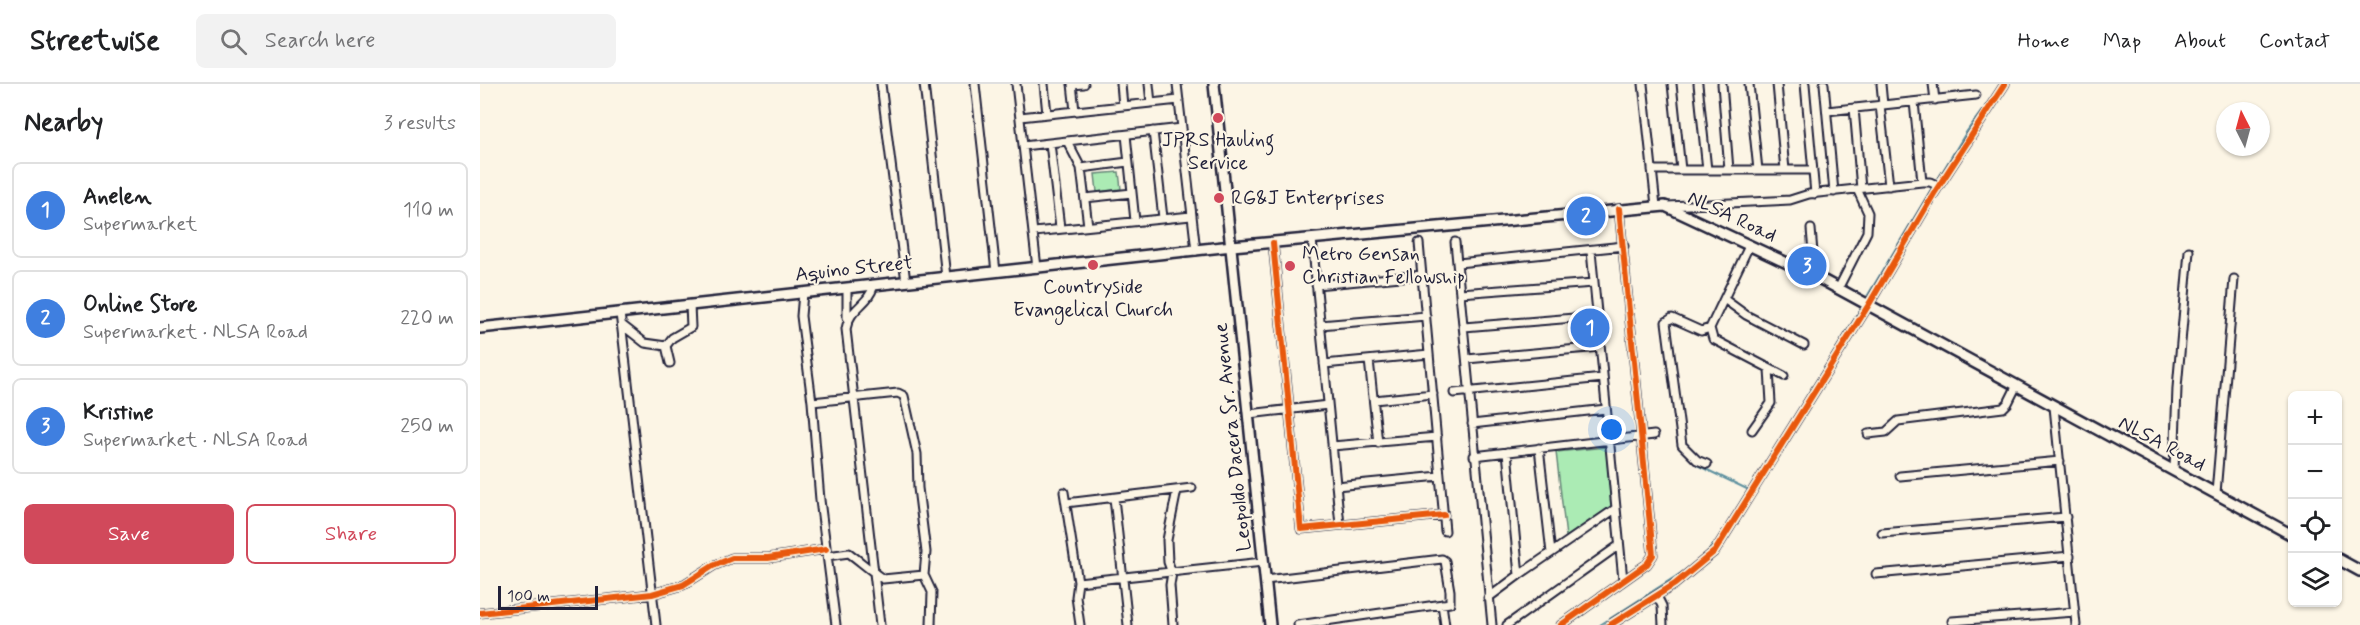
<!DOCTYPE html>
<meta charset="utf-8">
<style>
:root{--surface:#fff;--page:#f2f2f2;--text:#202124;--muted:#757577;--line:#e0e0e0;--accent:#d1495b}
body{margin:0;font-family:Mynerve,sans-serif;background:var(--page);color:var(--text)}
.controls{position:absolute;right:18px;bottom:18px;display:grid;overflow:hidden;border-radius:9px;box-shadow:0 2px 4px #0004}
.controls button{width:54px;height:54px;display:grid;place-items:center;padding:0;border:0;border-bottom:2px solid var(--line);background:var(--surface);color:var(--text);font:30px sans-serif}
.compass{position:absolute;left:1736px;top:18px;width:54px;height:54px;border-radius:50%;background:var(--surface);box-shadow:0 2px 4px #0004;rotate:354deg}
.scale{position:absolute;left:18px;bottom:15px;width:100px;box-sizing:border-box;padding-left:6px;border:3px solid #22223b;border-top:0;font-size:16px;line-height:21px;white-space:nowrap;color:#22223b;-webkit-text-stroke:4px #fcf5e5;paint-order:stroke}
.you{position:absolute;left:1132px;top:346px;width:21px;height:21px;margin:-15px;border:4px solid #fff;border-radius:50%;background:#1a73e8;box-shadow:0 0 0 9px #1a73e833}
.badge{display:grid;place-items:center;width:39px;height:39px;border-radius:50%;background:var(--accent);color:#fff;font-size:20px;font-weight:700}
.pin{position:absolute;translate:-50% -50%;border:3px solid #fff;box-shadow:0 2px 6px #0006}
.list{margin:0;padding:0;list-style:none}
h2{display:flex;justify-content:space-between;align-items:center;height:78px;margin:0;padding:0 24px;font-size:26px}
h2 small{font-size:20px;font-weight:400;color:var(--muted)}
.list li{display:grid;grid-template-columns:39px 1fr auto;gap:18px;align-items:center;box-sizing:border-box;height:96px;margin:0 12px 12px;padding:0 12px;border:2px solid var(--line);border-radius:9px}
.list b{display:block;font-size:22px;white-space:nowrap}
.list p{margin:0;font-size:20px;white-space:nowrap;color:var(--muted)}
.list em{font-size:20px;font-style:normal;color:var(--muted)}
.actions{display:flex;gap:12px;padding:18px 24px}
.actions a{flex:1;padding:14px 0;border:2px solid var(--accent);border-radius:9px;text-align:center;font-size:21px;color:var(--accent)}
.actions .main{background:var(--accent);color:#fff}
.icon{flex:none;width:33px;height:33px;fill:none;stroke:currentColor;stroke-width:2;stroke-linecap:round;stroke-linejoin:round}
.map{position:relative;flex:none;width:1880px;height:541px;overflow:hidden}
header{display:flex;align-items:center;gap:36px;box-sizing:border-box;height:84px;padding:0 30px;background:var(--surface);border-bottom:2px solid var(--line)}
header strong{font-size:28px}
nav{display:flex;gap:33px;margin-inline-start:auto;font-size:21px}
.search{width:420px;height:54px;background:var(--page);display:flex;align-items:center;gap:15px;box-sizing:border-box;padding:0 21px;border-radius:9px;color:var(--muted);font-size:22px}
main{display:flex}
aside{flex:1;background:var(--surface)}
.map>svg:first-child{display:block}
.green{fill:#abebb4;stroke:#668678;stroke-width:1.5}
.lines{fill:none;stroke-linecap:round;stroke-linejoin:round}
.stream{stroke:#6192a0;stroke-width:2}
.minor-casing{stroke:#22223b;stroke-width:11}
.major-casing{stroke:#22223b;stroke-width:14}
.minor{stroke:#fcf5e5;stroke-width:7}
.major{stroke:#fcf5e5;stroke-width:9}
.cycleway-casing{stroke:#fcf5e5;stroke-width:10}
.cycleway{stroke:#e8590c;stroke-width:6}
.poi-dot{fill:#d1495b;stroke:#fcf5e5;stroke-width:2}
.labels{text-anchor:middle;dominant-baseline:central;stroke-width:4.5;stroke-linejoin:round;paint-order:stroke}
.poi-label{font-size:20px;fill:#22223b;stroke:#fcf5e5}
.street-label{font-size:20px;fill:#22223b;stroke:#fcf5e5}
</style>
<header>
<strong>Streetwise</strong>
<div class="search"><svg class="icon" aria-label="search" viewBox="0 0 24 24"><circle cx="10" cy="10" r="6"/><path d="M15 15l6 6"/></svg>Search here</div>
<nav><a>Home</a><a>Map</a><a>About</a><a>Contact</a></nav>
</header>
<main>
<aside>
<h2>Nearby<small>3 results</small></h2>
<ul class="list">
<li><span class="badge" style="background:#3f7fe0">1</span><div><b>Anelen</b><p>Supermarket</p></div><em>110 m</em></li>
<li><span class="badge" style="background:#3f7fe0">2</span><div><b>Online Store</b><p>Supermarket · NLSA Road</p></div><em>220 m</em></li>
<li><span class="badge" style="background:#3f7fe0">3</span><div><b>Kristine</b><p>Supermarket · NLSA Road</p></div><em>250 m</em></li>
</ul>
<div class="actions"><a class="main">Save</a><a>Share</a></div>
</aside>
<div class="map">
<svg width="1880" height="541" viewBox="0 0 1880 541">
<rect width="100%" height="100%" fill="#fcf5e5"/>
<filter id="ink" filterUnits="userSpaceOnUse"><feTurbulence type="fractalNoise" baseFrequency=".0167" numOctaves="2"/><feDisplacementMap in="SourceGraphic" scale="12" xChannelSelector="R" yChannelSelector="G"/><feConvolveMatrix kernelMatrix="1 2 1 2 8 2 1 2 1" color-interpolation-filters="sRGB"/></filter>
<g filter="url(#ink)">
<!-- green -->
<path class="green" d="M639,88L641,105L617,108L615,90Z
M1126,363L1131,422L1086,453L1076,368Z"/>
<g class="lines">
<!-- stream -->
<path class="stream" d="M1456,98L1487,47L1520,2
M1385,216L1453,102
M1217,381L1269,406
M1279,390L1383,221
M1120,541L1201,489L1220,476L1242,451"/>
<defs>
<path id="minor" d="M401,0L426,198
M444,0L466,193
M495,0L516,188
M536,0L557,184
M564,0L567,30
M592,0L595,27
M641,0L643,22
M669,0L671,19
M697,0L716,167
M1163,0L1176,122
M1192,0L1201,86
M1218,0L1227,86
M1242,0L1249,86
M1269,0L1278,86
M1297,0L1305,86
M1325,0L1335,110
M1344,0L1354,108
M1401,0L1403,21
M1453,0L1455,16
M592,1L604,0
M1434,18L1442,98
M1400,21L1409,102
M1374,24L1381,105
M1347,27L1496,11
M540,33L699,16
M673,47L683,134
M646,51L655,137
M587,57L601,84L608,142
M570,59L580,144
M543,62L702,44
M601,84L648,78
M1172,86H1333
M605,114L652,109
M1188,122L1310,116L1329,110L1442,98H1450L1459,102
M1331,145L1335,192
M554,148L711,132
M832,155L860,441
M975,158L1012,541
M793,159L821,445L964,431
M939,159L965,447
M1269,162L1230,244L1233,255L1304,292
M1111,167L1143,496
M978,179L1144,162
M394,201C388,222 370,223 366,245L400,541
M836,201L942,191
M367,204V233
M1358,205L1387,148L1388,129L1377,105
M323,209L321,232L332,318L340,416L356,541
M980,209L1114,199
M1244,215L1266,231L1324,261
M140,229L176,541
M142,241L165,259L186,262
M840,241L946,232
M984,243L1118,232
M987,275L1120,263
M889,276L898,359
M190,279L186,262L192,254L211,243L210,221
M844,280L949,270
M974,309L1123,294
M894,316L953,310
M332,318L418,309L424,312L437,370L438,404L446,468L444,491
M1574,323L1596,541
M769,330L848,321
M992,340L1126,325
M1272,346L1291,319L1289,285
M1388,350L1406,348L1418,337L1523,324L1528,319L1536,303
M852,362L957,353
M1059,364L1071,469
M1027,368L1039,491
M994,372L1174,351
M1227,380L1217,376L1202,361L1186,238L1192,234L1221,247L1230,244
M1694,387L1697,304L1709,167
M1420,392L1580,377
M856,402L960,392
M584,408L598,498L596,513L600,541
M1736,409L1754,195
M634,414L648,541
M586,419L712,404
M1402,449L1586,433
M347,472L369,469C381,478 391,487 403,495L444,491L452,508L451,541
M1396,490L1590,472
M785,496L962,475L965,477L970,507V519L818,541
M598,498L783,478
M1177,512L1182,522L1183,541
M1008,514L1039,491L1135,425
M962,520L965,541
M0,529L172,510L203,501L233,482L252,474H288L346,465
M1472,537L1595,528
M693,541L690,501L692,489L688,478L687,456L697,406
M1027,541L1138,462
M1081,541L1167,480L1173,471L1139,125
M1130,541L1195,500L1235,467L1388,222L1455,108L1525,0"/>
<path id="major" d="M734,0L790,541
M0,244L752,162L1185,122L1335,192L1812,451
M1858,475L1880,487"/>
</defs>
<!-- minor casing -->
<use href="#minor" class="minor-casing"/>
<!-- major casing -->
<use href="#major" class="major-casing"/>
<!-- minor -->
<use href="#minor" class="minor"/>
<!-- major -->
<use href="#major" class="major"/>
<defs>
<path id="cycleway" d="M793,159L821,445L964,431
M0,529L172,510L203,501L233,482L252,474H288L346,465
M1081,541L1167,480L1173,471L1139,125
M1130,541L1195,500L1235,467L1388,222L1455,108L1525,0"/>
</defs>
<!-- cycleway casing -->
<use href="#cycleway" class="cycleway-casing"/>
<!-- cycleway -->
<use href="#cycleway" class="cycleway"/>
</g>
</g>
<!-- markers -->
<g class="poi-dot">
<circle cx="738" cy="34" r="6"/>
<circle cx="739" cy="114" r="6"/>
<circle cx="613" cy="181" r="6"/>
<circle cx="810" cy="182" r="6"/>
</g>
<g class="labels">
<!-- poi labels -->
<g class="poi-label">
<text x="738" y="56">JPRS Hauling<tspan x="738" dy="23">Service</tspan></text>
<text x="751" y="114" text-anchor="start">RG&amp;J Enterprises</text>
<text x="822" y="170" text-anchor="start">Metro Gensan<tspan x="822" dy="23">Christian Fellowship</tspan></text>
<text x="613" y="203">Countryside<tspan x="613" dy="23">Evangelical Church</tspan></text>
</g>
<!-- street labels -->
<g class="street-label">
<text transform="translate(1252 133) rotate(25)">NLSA Road</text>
<text transform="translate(374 185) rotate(-6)">Aquino Street</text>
<text transform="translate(753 353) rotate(-96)">Leopoldo Dacera Sr. Avenue</text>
<text transform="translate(1682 360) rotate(28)">NLSA Road</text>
</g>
</g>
</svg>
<div class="controls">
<button>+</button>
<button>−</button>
<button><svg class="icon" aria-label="locate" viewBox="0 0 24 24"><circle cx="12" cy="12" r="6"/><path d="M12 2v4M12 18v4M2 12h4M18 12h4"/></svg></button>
<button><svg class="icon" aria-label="layers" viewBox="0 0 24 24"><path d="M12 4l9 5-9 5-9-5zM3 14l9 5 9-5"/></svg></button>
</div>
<svg class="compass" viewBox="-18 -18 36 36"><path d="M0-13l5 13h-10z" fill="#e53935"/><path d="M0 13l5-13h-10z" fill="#757577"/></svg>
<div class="scale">100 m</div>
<div class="you"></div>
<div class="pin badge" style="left:1110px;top:244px;background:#3f7fe0">1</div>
<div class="pin badge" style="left:1106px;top:132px;background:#3f7fe0">2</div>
<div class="pin badge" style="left:1327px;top:182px;background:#3f7fe0">3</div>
</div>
</main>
